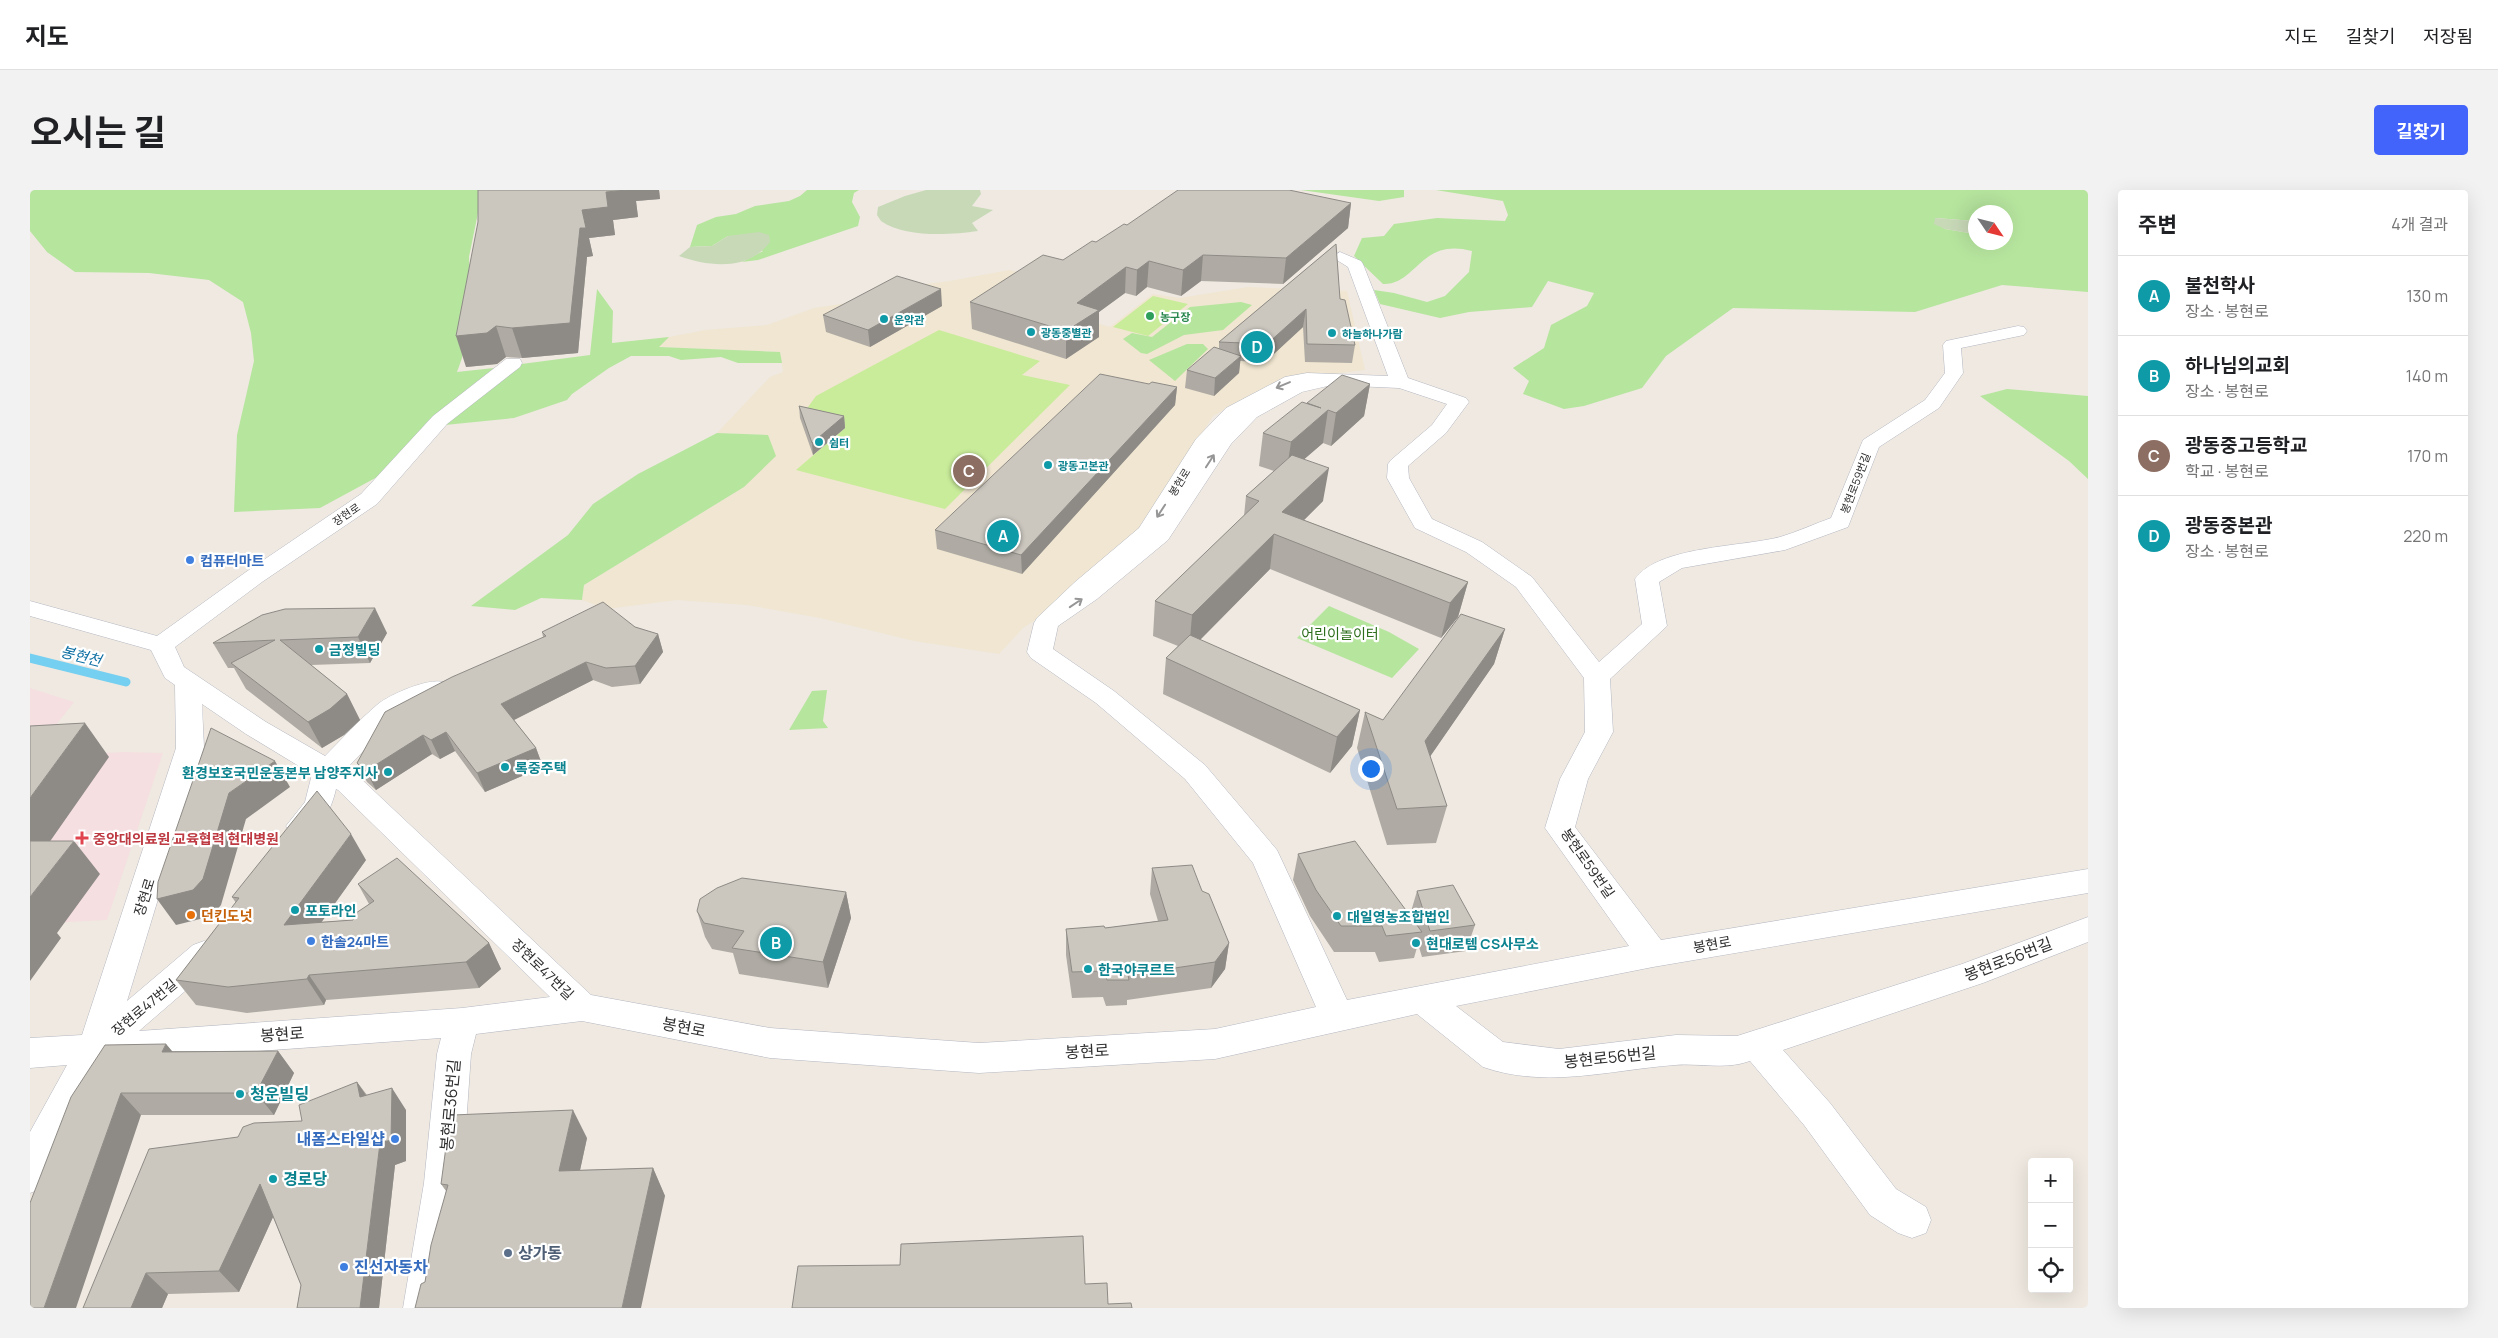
<!DOCTYPE html>
<html lang="ko">
<meta charset="utf-8">
<style>
:root{--surface:#fff;--page:#f2f2f2;--text:#202124;--muted:#757577;--line:#e0e0e0;--accent:#4264fb}
body{margin:0;font-family:Manrope,"Noto Sans KR",sans-serif;background:var(--page);color:var(--text)}
.controls{position:absolute;right:15px;bottom:15px;display:grid;overflow:hidden;border-radius:5px;box-shadow:0 5px 20px #0002}
.controls button{width:45px;height:45px;display:grid;place-items:center;padding:0;border:0;border-bottom:1px solid var(--line);background:var(--surface);color:var(--text);font:25px sans-serif}
.compass{position:absolute;left:1938px;top:15px;width:45px;height:45px;border-radius:50%;background:var(--surface);box-shadow:0 5px 20px #0002;rotate:125deg}
.you{position:absolute;left:1340px;top:578px;width:18px;height:18px;margin:-12px;border:4px solid #fff;border-radius:50%;background:#1a73e8;box-shadow:0 0 0 8px #1a73e833}
.badge{display:grid;place-items:center;width:32px;height:32px;border-radius:50%;background:var(--accent);color:#fff;font-size:16px;font-weight:700}
.pin{position:absolute;translate:-50% -50%;border:2px solid #fff;box-shadow:0 1px 5px #0006}
.list{margin:0;padding:0;list-style:none}
h2{display:flex;justify-content:space-between;align-items:center;height:65px;margin:0;padding:0 20px;font-size:21px}
h2 small{font-size:16px;font-weight:400;color:var(--muted)}
.list li{display:grid;grid-template-columns:32px 1fr auto;gap:15px;align-items:center;box-sizing:border-box;height:80px;padding:0 20px;border-top:1px solid var(--line)}
.list b{display:block;font-size:19px;white-space:nowrap}
.list p{margin:0;font-size:16px;white-space:nowrap;color:var(--muted)}
.list em{font-size:16px;font-style:normal;color:var(--muted)}
.icon{flex:none;width:28px;height:28px;fill:none;stroke:currentColor;stroke-width:2;stroke-linecap:round;stroke-linejoin:round}
.map{position:relative;flex:none;width:2058px;height:1118px;overflow:hidden;border-radius:5px}
header{display:flex;align-items:center;gap:30px;box-sizing:border-box;height:70px;padding:0 25px;background:var(--surface);border-bottom:1px solid var(--line)}
header strong{font-size:24px}
nav{display:flex;gap:28px;margin-inline-start:auto;font-size:18px}
.intro{display:flex;align-items:center;justify-content:space-between;box-sizing:border-box;height:120px;padding:0 30px}
h1{margin:0;font-size:35px}
.button{padding:12px 22px;border-radius:5px;background:var(--accent);color:#fff;font-size:18px;font-weight:700}
main{display:flex;gap:30px;padding:0 30px}
aside{flex:1;background:var(--surface);border-radius:5px;box-shadow:0 5px 20px #0002}
.map>svg:first-child{display:block}
.education{fill:#f0e6d1}
.medical{fill:#f5dfe0}
.green{fill:#b6e59e;fill-rule:evenodd}
.cemetery{fill:#c8d9b8}
.pitch{fill:#c9ec9a}
.lines{fill:none;stroke-linecap:round;stroke-linejoin:round}
.stream{stroke:#75cff0;stroke-width:9}
.minor-casing{stroke:#b4b7c1;stroke-width:1}
.minor{fill:#fff;fill-rule:evenodd}
.wall{fill:#afaba4}
.shaded-wall{fill:#8e8b86}
.building{fill:#cbc7bf;stroke:#8e8b86}
.oneway{stroke:#969696}
.leisure-dot{fill:#2e9e5b;stroke:#fff;stroke-width:2}
.culture-dot{fill:#0f9aa8;stroke:#fff;stroke-width:2}
.shop-dot{fill:#3f7fe0;stroke:#fff;stroke-width:2}
.health-dot{fill:#e0444e;stroke:#fff;stroke-width:2}
.food-dot{fill:#e8710a;stroke:#fff;stroke-width:2}
.service-dot{fill:#5c6f8a;stroke:#fff;stroke-width:2}
.labels{text-anchor:middle;dominant-baseline:central;stroke-width:4.5;stroke-linejoin:round;paint-order:stroke}
.far-leisure-label{font-size:11px;font-weight:bold;fill:#27864d;stroke:#fff;text-anchor:start}
.far-culture-label{font-size:11px;font-weight:bold;fill:#0d838f;stroke:#fff;text-anchor:start}
.far-street-label{font-size:11px;fill:#2e2e2e;stroke:#fff}
.shop-label{font-size:14px;font-weight:bold;fill:#366cbe;stroke:#fff;text-anchor:start}
.park-label{font-size:14px;fill:#2c6e1b;stroke:#fff}
.culture-label{font-size:14px;font-weight:bold;fill:#0d838f;stroke:#fff;text-anchor:start}
.health-label{font-size:14px;font-weight:bold;fill:#be3a42;stroke:#fff;text-anchor:start}
.street-label{font-size:14px;fill:#2e2e2e;stroke:#fff}
.food-label{font-size:14px;font-weight:bold;fill:#c56008;stroke:#fff;text-anchor:start}
.water-label{font-size:15px;font-style:italic;fill:#0d6fa3;stroke:#fff}
.near-street-label{font-size:16px;fill:#2e2e2e;stroke:#fff}
.near-culture-label{font-size:16px;font-weight:bold;fill:#0d838f;stroke:#fff;text-anchor:start}
.near-shop-label{font-size:16px;font-weight:bold;fill:#366cbe;stroke:#fff;text-anchor:end}
.near-service-label{font-size:16px;font-weight:bold;fill:#4e5e75;stroke:#fff;text-anchor:start}
</style>
<header>
<strong>지도</strong>
<nav><a>지도</a><a>길찾기</a><a>저장됨</a></nav>
</header>
<div class="intro"><h1>오시는 길</h1><a class="button">길찾기</a></div>
<main>
<div class="map">
<svg width="2058" height="1118" viewBox="0 0 2058 1118">
<rect width="100%" height="100%" fill="#efe9e1"/>
<!-- education -->
<path class="education" d="M979,80L1011,87L959,102L1080,137L1123,104L1150,108L1218,97L1317,101L1335,180L1250,190L1183,226L1112,338L1019,421L993,438L969,464L884,451L790,428L717,415L647,410L577,419L552,410L554,395L714,297L738,245L687,243L740,187L753,182L750,162L628,157L639,147L675,140L737,135L784,118L824,112L857,99L920,91Z"/>
<!-- medical -->
<path class="medical" d="M0,498L44,512L5,562L6,566L95,562L133,563L77,730L0,734Z"/>
<!-- green -->
<path class="green" d="M0,0H536L449,18L439,67L440,104L432,168L427,182L464,178L399,230L349,286L290,318L204,322L207,245L224,171L221,143L213,112L179,90L119,83L45,82L17,62L0,41Z
M777,0H829L824,3L822,12L830,27L828,36L728,70L712,72L733,61L698,46L682,56L660,57L667,35L686,27L706,24L725,16L759,11L770,6Z
M1271,0H1374V7L1349,11Z
M1406,0H2058V102L1972,95L1885,122L1703,118L1636,166L1612,198L1554,216L1534,219L1493,204L1499,191L1483,178L1514,158L1521,135L1557,116L1564,103L1518,91L1502,117L1439,122L1410,128L1350,114L1344,100L1364,103L1397,112L1415,106L1439,82L1442,61C1390,47 1387,95 1353,94L1324,66L1332,48L1354,46L1364,34L1407,28L1475,31L1478,25L1473,11ZM1946,22H1976V52H1946L1945,44L1915,39L1905,28L1945,31Z
M567,99L583,121L582,153L639,147L629,157L750,162L752,173H708L691,167L651,170L639,166H601L579,178L542,204L537,210L484,228L415,235L484,175L560,165Z
M1211,112L1222,115L1193,140L1154,145L1117,164L1111,163L1093,149L1102,143L1122,147L1160,117Z
M1157,154H1173L1178,159L1145,191L1119,170Z
M1977,199L2058,206V289L2039,271L1950,206Z
M687,243L738,245L746,266L714,297L554,395L552,410L511,408L485,420L441,416L538,345L563,314L608,284Z
M1299,416L1359,442L1389,459L1362,488L1267,448Z
M797,500L793,531L798,538L759,540L782,501Z"/>
<!-- cemetery -->
<path class="cemetery" d="M896,0H950L951,4L942,16L963,20L942,33L948,41C920,45 875,48 851,31L847,25L848,17L875,6Z
M1905,28L1945,31V44L1915,39L1904,34Z
M729,42L739,45L740,52C718,81 680,77 649,66L660,57L682,56L698,46Z"/>
<!-- pitch -->
<path class="pitch" d="M1123,106L1158,114L1118,146L1083,137Z
M909,140L1010,171L992,185L1040,195L915,319L766,280L815,238L770,228L786,206Z"/>
<g class="lines">
<!-- stream -->
<path class="stream" d="M0,468L96,492"/>
<defs>
<path id="minor" d="M1310,62L1331,71L1333,74L1378,188L1436,208L1439,212L1416,243L1378,276L1379,288L1402,329L1452,352L1502,387L1569,472L1612,434L1605,389C1628,356 1712,357 1750,347C1767,342 1784,334 1801,328L1833,250L1895,210L1915,183L1913,155L1916,151L1988,136L1994,137L1997,141L1994,145L1931,158L1933,183L1909,218L1849,257L1818,337L1755,360L1652,378L1629,392L1637,436L1580,489L1583,542L1558,589L1545,637L1631,750L2058,679V703L1623,777L1426,816L1473,852L1529,859L1646,845L1707,846L1932,774L2058,727V752L1953,793L1753,860L1800,913L1866,999L1896,1017L1901,1030L1896,1043L1882,1048L1868,1043L1840,1025L1774,935L1720,871C1696,880 1670,873 1645,875C1580,880 1516,899 1453,877L1387,824L1185,869L949,883L740,868L552,831L446,844L441,864L432,993L413,1118H373L394,993L407,864L411,848L75,872L29,960L13,998L0,1003V942L37,875L0,878V848L52,845L146,558L145,495L135,488L121,460L0,426V411L127,446L216,382L331,304L403,226L476,169H490L492,173L490,177L417,234L347,314L232,392L145,457L154,477L236,532L295,566C312,549 329,530 348,514C361,504 398,488 413,492L417,498L413,504L368,525L316,579L328,586L561,805L740,838L949,853L1185,839L1286,817L1223,673L1155,589L1066,513L1001,468L997,462L1004,433L1007,428L1045,392L1109,338L1166,249L1196,218L1255,187L1277,183L1358,186L1318,77L1302,67ZM1302,195L1369,198L1417,214L1402,235L1361,270L1358,274L1357,288L1385,338L1436,362L1486,397L1554,488L1555,542L1530,589L1515,638L1599,756L1317,810L1247,660L1175,575L1084,501L1023,459L1028,436L1067,409L1138,350L1201,254L1227,227L1272,202ZM172,514L216,544L282,584L275,612L256,636L261,644C287,652 301,621 306,599L308,600L520,807L432,818L109,841L176,783L190,764L185,755L174,751L163,755L97,811L174,558Z"/>
</defs>
<!-- minor casing -->
<use href="#minor" class="minor-casing"/>
<!-- minor -->
<use href="#minor" class="minor"/>
</g>
<!-- wall -->
<path class="wall" d="M448,0H629L630,9L606,11L608,27L583,30L585,45L559,48L563,66L557,67L548,163L492,168L476,167L467,174L436,177L448,32Z
M1321,13L1318,38L1253,94L1171,91L1151,106L1117,97L1106,106L1095,103L1069,122V147L1036,169L942,139L940,112L1033,70L1097,35Z
M1306,54L1310,109L1325,155L1322,173L1275,172L1273,137L1235,172L1210,171L1209,183L1184,206L1155,198L1157,180L1189,159V152Z
M912,116L840,157L796,142L793,125Z
M1119,194L1147,197L1145,215L992,384L907,359L905,340Z
M1340,194L1334,226L1301,256L1293,253L1274,269L1293,311L1274,330L1438,392L1428,427L1411,448L1240,379L1170,450L1330,520L1322,556L1300,583L1133,504L1136,468L1148,456L1123,446L1125,411L1214,326L1216,306L1244,281L1229,276L1233,243L1277,214Z
M769,216L814,226L815,238L783,265L770,228Z
M605,437L628,444L633,462L610,494L582,497L563,490L484,530L506,558L513,577L455,602L425,561L410,569L402,564L346,600L337,592L327,573L513,447L512,442Z
M1475,439L1464,474L1400,566L1417,616L1406,653L1357,655L1327,558L1335,522L1353,530Z
M357,443L340,473L281,475L317,504L330,530L314,545L292,558L216,499L204,478H198L183,453Z
M1268,664L1380,725L1387,701L1445,735L1436,761L1392,767L1388,754L1384,768L1349,772L1345,762H1304L1280,726L1263,690Z
M336,670L291,732L323,730L339,714L328,694L459,753L471,779L449,798L296,810L294,815L217,823L166,815L146,790L206,713L202,707Z
M1122,678L1172,701L1199,753L1195,779L1181,798L1097,810V815L1076,816L1073,807L1042,808L1036,765V739L1075,738L1128,731L1120,704Z
M816,702L821,728L798,798L709,784L703,763L682,759L675,747L667,721Z
M136,854L142,861H248L264,883L244,925H111L41,907Z
M327,892L337,905L376,920V971L365,975L349,1118H267L271,1095L243,1027L209,1102L138,1104L132,1118H53L208,947L272,931Z
M557,948L550,980L623,978L635,1006L395,1092L416,1001L411,994Z"/>
<!-- shaded-wall -->
<path class="shaded-wall" d="M597,0H629L630,9L606,11L608,27L583,30L585,45L559,48L563,66L557,67L548,163L492,168L482,138L550,38L552,20L576,2Z
M1321,13L1318,38L1253,94L1256,68Z
M1173,65L1171,91L1151,106L1153,80Z
M1119,71L1117,97L1106,106L1107,80Z
M1096,77L1095,103L1069,122V147L1036,169V141L1047,113Z
M911,99L912,116L840,157L838,140Z
M1276,119L1273,137L1235,172L1237,154Z
M466,136L476,167L467,174L436,177L426,146Z
M1211,166L1209,183L1184,206L1185,188Z
M1340,194L1334,226L1301,256L1306,223Z
M1147,197L1145,215L992,384L991,365Z
M1298,220L1293,253L1256,285L1261,252Z
M814,226L815,238L783,265L782,253Z
M1299,278L1293,311L1255,349L1252,322Z
M1244,344L1240,379L1159,461L1162,425Z
M1438,392L1428,427L1411,448L1420,413Z
M345,418L357,443L340,473L328,447Z
M1475,439L1464,474L1386,587L1395,551Z
M628,444L633,462L610,494L605,476Z
M556,472L563,490L478,533L471,514Z
M317,504L330,530L314,545L292,558L278,532Z
M1330,520L1322,556L1300,583L1307,547Z
M55,533L79,567L0,680V608Z
M416,542L425,561L410,569L401,550Z
M393,545L402,564L346,600L336,581Z
M506,558L513,577L455,602L447,583Z
M245,571L260,597L216,629L191,715L182,726L146,735L127,709L199,603Z
M321,644L336,670L271,761L254,735Z
M44,651L70,684L27,743L31,748L0,791V707Z
M816,702L821,728L798,798L793,772Z
M459,753L471,779L449,798L436,772Z
M1199,753L1195,779L1181,798L1185,772Z
M279,785L296,810L294,815L277,789Z
M136,854L155,877L132,862Z
M248,861L264,883L244,925L226,903Z
M327,892L342,914L330,907Z
M362,898L376,920V971L365,975L349,1118H330L350,953Z
M91,903L111,925L46,1118H14Z
M543,920L557,948L544,1008L529,981Z
M623,978L635,1006L611,1118H592Z
M230,994L248,1016L209,1102L189,1081Z
M116,1083L138,1104L132,1118H101Z"/>
<!-- building -->
<path class="building" d="M448,0H597L576,2L578,17L552,20L556,38H550L540,133L482,138L466,136L457,143L426,146L448,32Z
M1148,0H1259L1321,13L1256,68L1173,65L1153,80L1119,71L1107,80L1096,77L1047,113L1069,120L1036,141L940,112L1013,65L1033,70L1062,51L1066,52L1094,34L1097,35Z
M1306,54L1310,109L1315,110L1325,155L1277,154L1276,119L1237,154L1189,152Z
M867,86L911,99L838,140L793,125Z
M1184,157L1211,166L1185,188L1157,180Z
M1070,184L1119,194L1122,192L1147,197L991,365L905,340Z
M1312,185L1340,194L1306,223L1298,220L1261,252L1233,243L1272,212L1291,218L1277,213Z
M769,216L814,226L782,253Z
M1262,265L1299,278L1252,322L1438,392L1420,413L1244,344L1162,425L1125,411L1229,311L1216,306Z
M573,412L605,437L628,444L605,476L576,478L556,472L471,514L506,558L447,583L416,542L401,550L393,545L336,581L327,573L355,522L422,487L516,446L512,442Z
M345,418L328,447L250,450L317,504L300,519L278,532L201,473L245,450L183,453L232,425L255,419Z
M1431,424L1475,439L1395,551L1417,616L1367,619L1335,522L1353,530Z
M1160,445L1330,520L1307,547L1136,468Z
M55,533L0,608V536Z
M181,538L245,571L199,603L173,689L163,700L127,709L128,692Z
M287,601L321,644L254,735L323,730L326,723L344,711L328,694L367,668L459,753L436,772L279,785L277,789L198,797L146,790L209,708L202,707Z
M0,651H44L0,707Z
M1325,651L1392,742L1356,746L1352,736H1311L1286,700L1268,664Z
M1162,675L1172,701L1179,704L1199,753L1185,772L1098,785L1099,790H1077L1074,781L1042,782L1036,739L1074,736L1075,738L1138,730L1122,678Z
M712,688L816,702L793,772L702,758L714,741L674,733L667,721L670,709L687,698Z
M1423,695L1445,735L1400,741L1387,701Z
M136,854L132,862L248,861L226,903H91L14,1118H0V1013L41,907L75,855Z
M327,892L330,907L362,898L361,950L350,953L330,1118H267L271,1095L230,994L189,1081L116,1083L101,1118H53L119,959L208,947L213,937L224,933L272,931L269,915Z
M543,920L529,981L623,978L592,1118H385L391,1094L395,1092L401,1055L418,995L411,994L418,942L423,925Z
M1053,1046L1055,1094L1077,1093L1078,1114L1101,1113L1102,1118H762L768,1076L870,1075L871,1054Z"/>
<!-- one-way arrows -->
<defs><path id="oneway-shaft" d="M-6 0H5M1.5-3L5.5 0L1.5 3" fill="none" stroke-width="1.6" stroke-linecap="round" stroke-linejoin="round" transform="scale(1.25)"/></defs>
<g class="oneway">
<use href="#oneway-shaft" transform="translate(1253 195) rotate(157)"/>
<use href="#oneway-shaft" transform="translate(1180 271) rotate(-57)"/>
<use href="#oneway-shaft" transform="translate(1131 321) rotate(123)"/>
<use href="#oneway-shaft" transform="translate(1046 413) rotate(-34)"/>
</g>
<!-- markers -->
<circle class="leisure-dot" cx="1120" cy="126" r="5"/>
<g class="culture-dot">
<circle cx="854" cy="129" r="5"/>
<circle cx="1001" cy="142" r="5"/>
<circle cx="1302" cy="143" r="5"/>
<circle cx="789" cy="252" r="5"/>
<circle cx="1018" cy="275" r="5"/>
<circle cx="289" cy="459" r="5"/>
<circle cx="475" cy="577" r="5"/>
<circle cx="358" cy="582" r="5"/>
<circle cx="265" cy="720" r="5"/>
<circle cx="1307" cy="726" r="5"/>
<circle cx="1386" cy="753" r="5"/>
<circle cx="1058" cy="779" r="5"/>
<circle cx="210" cy="904" r="5"/>
<circle cx="243" cy="989" r="5"/>
</g>
<g class="shop-dot">
<circle cx="160" cy="370" r="5"/>
<circle cx="281" cy="751" r="5"/>
<circle cx="365" cy="949" r="5"/>
<circle cx="314" cy="1077" r="5"/>
</g>
<path class="health-dot" d="M49.5 640.5h5v5h5v5h-5v5h-5v-5h-5v-5h5z"/>
<circle class="food-dot" cx="161" cy="725" r="5"/>
<circle class="service-dot" cx="478" cy="1063" r="5"/>
<g class="labels">
<!-- far-leisure labels -->
<g class="far-leisure-label">
<text x="1130" y="126">농구장</text>
</g>
<!-- far-culture labels -->
<g class="far-culture-label">
<text x="864" y="129">운악관</text>
<text x="1011" y="142">광동중별관</text>
<text x="1312" y="143">하늘하나가람</text>
<text x="799" y="252">쉼터</text>
<text x="1028" y="275">광동고본관</text>
</g>
<!-- far-street labels -->
<g class="far-street-label">
<text transform="translate(1149 292) rotate(-58)">봉현로</text>
<text transform="translate(1825 293) rotate(-69)">봉현로59번길</text>
<text transform="translate(316 324) rotate(-34)">장현로</text>
</g>
<!-- shop labels -->
<g class="shop-label">
<text x="170" y="370">컴퓨터마트</text>
<text x="291" y="751">한솔24마트</text>
</g>
<!-- park labels -->
<g class="park-label">
<text x="1310" y="443">어린이놀이터</text>
</g>
<!-- culture labels -->
<g class="culture-label">
<text x="299" y="459">금정빌딩</text>
<text x="485" y="577">록중주택</text>
<text x="348" y="582" text-anchor="end">환경보호국민운동본부 남양주지사</text>
<text x="275" y="720">포토라인</text>
<text x="1317" y="726">대일영농조합법인</text>
<text x="1396" y="753">현대로템 CS사무소</text>
<text x="1068" y="779">한국야쿠르트</text>
</g>
<!-- health labels -->
<g class="health-label">
<text x="63" y="648">중앙대의료원 교육협력 현대병원</text>
</g>
<!-- street labels -->
<g class="street-label">
<text transform="translate(1558 673) rotate(55)">봉현로59번길</text>
<text transform="translate(114 707) rotate(-73)">장현로</text>
<text transform="translate(1682 754) rotate(-10)">봉현로</text>
<text transform="translate(513 779) rotate(44)">장현로47번길</text>
<text transform="translate(114 817) rotate(-40)">장현로47번길</text>
</g>
<!-- food labels -->
<g class="food-label">
<text x="171" y="725">던킨도넛</text>
</g>
<!-- water labels -->
<g class="water-label">
<text transform="translate(51 466) rotate(14)">봉현천</text>
</g>
<!-- near-street labels -->
<g class="near-street-label">
<text transform="translate(1978 769) rotate(-21)">봉현로56번길</text>
<text transform="translate(654 837) rotate(11)">봉현로</text>
<text transform="translate(252 844) rotate(-4)">봉현로</text>
<text transform="translate(1057 861) rotate(-3)">봉현로</text>
<text transform="translate(1580 867) rotate(-6)">봉현로56번길</text>
<text transform="translate(420 915) rotate(-85)">봉현로36번길</text>
</g>
<!-- near-culture labels -->
<g class="near-culture-label">
<text x="220" y="904">청운빌딩</text>
<text x="253" y="989">경로당</text>
</g>
<!-- near-shop labels -->
<g class="near-shop-label">
<text x="355" y="949">내폼스타일샵</text>
<text x="324" y="1077" text-anchor="start">진선자동차</text>
</g>
<!-- near-service labels -->
<g class="near-service-label">
<text x="488" y="1063">상가동</text>
</g>
</g>
</svg>
<div class="controls">
<button>+</button>
<button>−</button>
<button><svg class="icon" aria-label="locate" viewBox="0 0 24 24"><circle cx="12" cy="12" r="6"/><path d="M12 2v4M12 18v4M2 12h4M18 12h4"/></svg></button>
</div>
<svg class="compass" viewBox="-18 -18 36 36"><path d="M0-13l5 13h-10z" fill="#e53935"/><path d="M0 13l5-13h-10z" fill="#757577"/></svg>
<div class="you"></div>
<div class="pin badge" style="left:973px;top:346px;background:#0f9aa8">A</div>
<div class="pin badge" style="left:746px;top:753px;background:#0f9aa8">B</div>
<div class="pin badge" style="left:939px;top:281px;background:#8d6e63">C</div>
<div class="pin badge" style="left:1227px;top:157px;background:#0f9aa8">D</div>
</div>
<aside>
<h2>주변<small>4개 결과</small></h2>
<ul class="list">
<li><span class="badge" style="background:#0f9aa8">A</span><div><b>불천학사</b><p>장소 · 봉현로</p></div><em>130 m</em></li>
<li><span class="badge" style="background:#0f9aa8">B</span><div><b>하나님의교회</b><p>장소 · 봉현로</p></div><em>140 m</em></li>
<li><span class="badge" style="background:#8d6e63">C</span><div><b>광동중고등학교</b><p>학교 · 봉현로</p></div><em>170 m</em></li>
<li><span class="badge" style="background:#0f9aa8">D</span><div><b>광동중본관</b><p>장소 · 봉현로</p></div><em>220 m</em></li>
</ul>
</aside>
</main>
